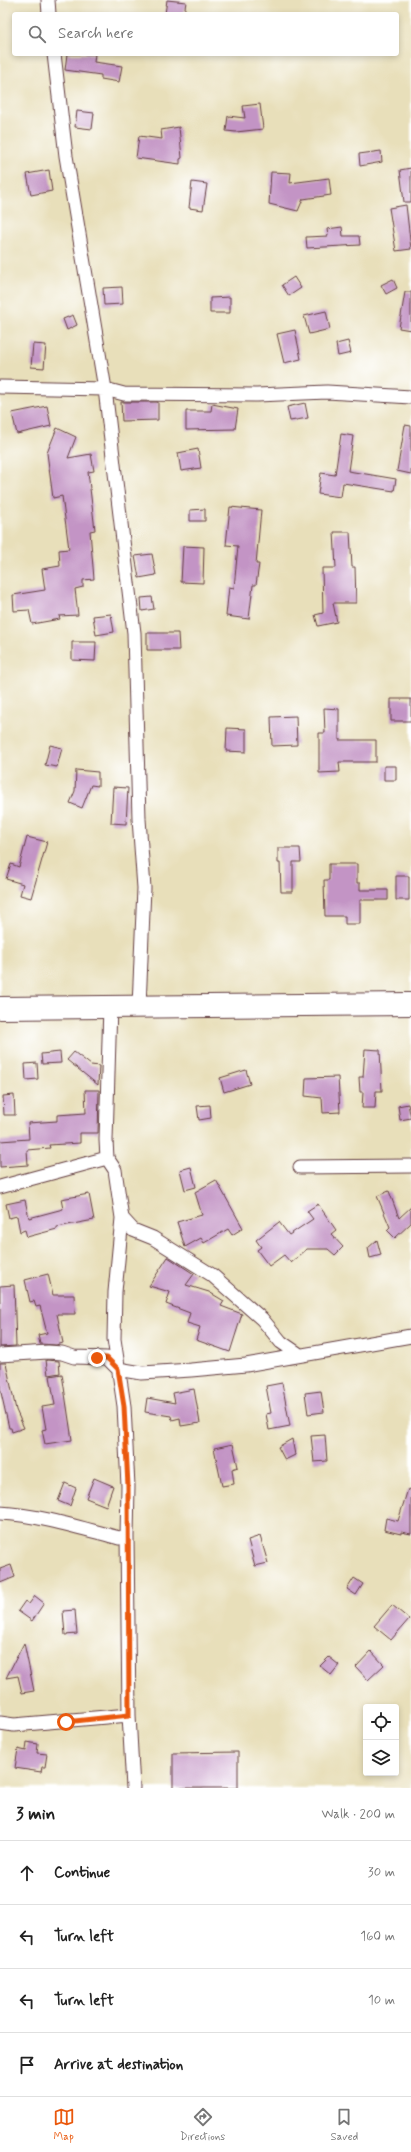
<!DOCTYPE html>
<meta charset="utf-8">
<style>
:root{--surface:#fff;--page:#f2f2f2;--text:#222;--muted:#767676;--line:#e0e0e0;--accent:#ea580c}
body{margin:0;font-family:Mynerve,sans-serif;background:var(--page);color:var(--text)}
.controls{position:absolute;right:12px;bottom:12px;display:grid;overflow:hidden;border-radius:4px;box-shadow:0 2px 6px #0003}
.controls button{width:36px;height:36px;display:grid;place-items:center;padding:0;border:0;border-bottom:1px solid var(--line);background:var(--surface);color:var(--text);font:20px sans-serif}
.stop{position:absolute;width:12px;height:12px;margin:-9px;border:3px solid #ea580c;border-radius:50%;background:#fff}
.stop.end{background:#ea580c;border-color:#fff;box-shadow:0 1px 4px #0008}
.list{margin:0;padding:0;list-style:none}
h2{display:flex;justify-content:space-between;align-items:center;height:52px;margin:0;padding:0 16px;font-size:17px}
h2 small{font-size:13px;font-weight:400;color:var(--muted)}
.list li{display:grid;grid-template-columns:26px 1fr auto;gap:12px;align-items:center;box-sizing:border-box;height:64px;padding:0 16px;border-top:1px solid var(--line)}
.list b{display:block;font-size:15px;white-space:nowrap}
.list em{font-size:13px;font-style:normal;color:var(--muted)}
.icon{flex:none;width:22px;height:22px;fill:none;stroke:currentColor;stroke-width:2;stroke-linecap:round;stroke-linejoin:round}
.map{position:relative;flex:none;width:411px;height:1788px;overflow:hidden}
.search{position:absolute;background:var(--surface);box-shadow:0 2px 6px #0003;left:12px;right:12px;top:12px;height:44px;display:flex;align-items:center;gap:10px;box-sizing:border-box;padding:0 14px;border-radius:4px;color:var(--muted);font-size:15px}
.sheet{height:308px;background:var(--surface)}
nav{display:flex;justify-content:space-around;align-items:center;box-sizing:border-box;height:56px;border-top:1px solid var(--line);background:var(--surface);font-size:11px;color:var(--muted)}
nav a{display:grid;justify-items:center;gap:2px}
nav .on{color:var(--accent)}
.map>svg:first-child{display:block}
.building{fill:#c394c5}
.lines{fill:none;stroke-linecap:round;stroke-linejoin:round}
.street-casing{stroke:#623c40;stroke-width:15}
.highway-casing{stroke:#623c40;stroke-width:24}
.street{stroke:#fff;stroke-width:13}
.highway{stroke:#fff;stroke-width:22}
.route{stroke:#ea580c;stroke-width:5}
</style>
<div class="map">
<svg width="411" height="1788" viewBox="0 0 411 1788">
<rect width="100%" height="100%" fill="#fff"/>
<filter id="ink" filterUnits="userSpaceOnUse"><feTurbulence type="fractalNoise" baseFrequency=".025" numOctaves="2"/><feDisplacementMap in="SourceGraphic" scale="8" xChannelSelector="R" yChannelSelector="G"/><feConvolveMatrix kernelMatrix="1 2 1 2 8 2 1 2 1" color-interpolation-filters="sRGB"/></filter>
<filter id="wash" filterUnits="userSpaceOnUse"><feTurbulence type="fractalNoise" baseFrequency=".012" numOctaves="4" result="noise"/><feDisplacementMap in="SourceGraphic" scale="16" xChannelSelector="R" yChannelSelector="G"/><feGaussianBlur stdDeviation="0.9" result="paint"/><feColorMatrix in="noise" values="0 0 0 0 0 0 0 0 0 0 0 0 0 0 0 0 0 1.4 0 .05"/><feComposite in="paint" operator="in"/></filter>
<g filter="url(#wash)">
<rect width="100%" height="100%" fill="#e8dfba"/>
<g id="blocks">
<!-- building -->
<path class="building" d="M167,0L186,2L184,14H165Z
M67,54H95L94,62L122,66L119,82L101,79V75L65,70Z
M260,104L263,129L236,132L226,131L228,116L245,118L243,106Z
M77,111L94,113L92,129L75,127Z
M179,127L182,158L180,159V164L136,158L139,136L162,139L161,130Z
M381,151L382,162L360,166L359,154Z
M411,168V202H404L400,170Z
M49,170L52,191L31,195L27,174Z
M271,172L291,173L290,183L329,178L331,195L303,199L298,211L269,204Z
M192,182L207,184L203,210L189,208Z
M406,205L411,249L396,251L389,208Z
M342,227L343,236H359L360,245L307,248L306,237L328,236L327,229Z
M294,277L301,288L289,296L282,285Z
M393,279L397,288L386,294L381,285Z
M122,287L123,304L104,305L103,288Z
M405,292H411V330L399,328Z
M230,297V313H210V298Z
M326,311L330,329L309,334L304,316Z
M73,315L77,325L67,330L63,319Z
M295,330L301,359L284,363L277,334Z
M348,341L351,353L338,356L336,344Z
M33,344L46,345L44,368L31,367Z
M121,402H158V420L122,421Z
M305,403L308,418L290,421L287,407Z
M212,404L238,409L235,429L186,430V411H211Z
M47,406L51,426L17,434L12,413Z
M405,425L411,426V474L397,471Z
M57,428L76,437L68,458L91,454L94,471L88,472L95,530L90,531L94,579L83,580V587L75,589L78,615L59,616L60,619L32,624L29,610L14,611L13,595L45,590L42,569L60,566L59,550L69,549L62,496L53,498L47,453Z
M341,434L353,436L348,471L396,479L394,491L343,483L341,497L318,494L321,473L335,475Z
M198,449L201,468L181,471L178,453Z
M230,507L261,510L256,564H259L256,585H253L249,619L226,616L229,587L234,588L238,546L226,545Z
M205,509V521H190V510Z
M334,532H350L352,567H355L356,603H333L337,622L318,626L315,615L323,613L322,568H336Z
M183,546L204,547L203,583L181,582Z
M152,554L156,575L139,578L135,556Z
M152,597L154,609L142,611L141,598Z
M111,614L114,632L96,635L93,616Z
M147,633H178L179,650H147Z
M72,642H96L95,661L72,660Z
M391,699H411V721H391Z
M324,708L339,709V740H376V762H339L340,772L319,773V733H325Z
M296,716L297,745L272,746L271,717Z
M227,728L246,729V752L226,751Z
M50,745L62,748L57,767L45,765Z
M384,766H396V780H384Z
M76,770L98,772V786L91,785L82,808L70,803L75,791Z
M113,787L128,788L126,824L111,823Z
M27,837L47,842L31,898L20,895L23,884L6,879L11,864L19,867Z
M278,848H300L301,862H293V892H281L280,863H278Z
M329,864H357V883H360V890H388V900H360V924H345V916H325L324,880H329Z
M396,876H409V900H396Z
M365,1049L380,1050L382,1091H376L375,1108H362L363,1092H360L359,1077H363Z
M60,1052L61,1063L42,1064L41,1054Z
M74,1052L91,1065L99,1066L98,1085L67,1060Z
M37,1063L38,1079L26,1080L25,1064Z
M246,1070L250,1084L224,1092L220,1078Z
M338,1077L340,1112L323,1113L322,1098L305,1096L306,1078Z
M85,1090H99L98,1133H80V1143L49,1145L50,1148L27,1150L28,1165L0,1167V1141L29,1139L28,1123L57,1121V1115L86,1113Z
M14,1095L15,1115H4L3,1096Z
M408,1104L411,1118L400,1120L398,1106Z
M210,1105L211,1118L199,1120L197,1106Z
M191,1167L196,1187L185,1190L180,1170Z
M216,1180L243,1228L232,1235L228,1229L204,1243L201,1238L185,1247L177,1222L202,1215L195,1192Z
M389,1191L399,1218L411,1207V1223L395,1238L387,1230L390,1227L377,1196Z
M89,1194L94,1220L57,1227V1229L27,1237L25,1230L20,1232L17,1216L9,1218L6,1204L25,1200L29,1218L63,1209L61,1199Z
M318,1204L336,1230L331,1234L343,1247L335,1255L328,1249H307L291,1263L284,1255L269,1266L257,1250L261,1247L256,1240L279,1222L289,1235L313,1219L307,1211Z
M377,1240L381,1255L370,1258L368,1248Z
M168,1257L194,1274L186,1285L209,1292L224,1301L221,1306L242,1314L230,1352L196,1340L200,1327L187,1323L190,1313L166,1304L170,1292L149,1286Z
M48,1274L53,1295H74L75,1314H57L63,1343L56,1345L40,1344L38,1335L47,1333L40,1306L36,1307L34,1301L30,1302L25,1280Z
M14,1285L16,1346L0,1347V1286Z
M46,1360L59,1361L60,1373L48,1375Z
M0,1363H6L16,1410L24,1428L12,1432L11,1428H9L0,1388Z
M62,1374L72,1440L45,1444L42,1430L46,1429L42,1407L55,1405L50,1376Z
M282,1383L290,1426L269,1430L266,1414L271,1413L266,1386Z
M194,1389L200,1423L181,1426L180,1418L172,1420L171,1416L145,1412L147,1398L175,1403L173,1393Z
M321,1391L324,1412L308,1414L305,1393Z
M325,1435L327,1461L314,1462L311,1436Z
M292,1439L295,1455L285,1460L278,1447Z
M233,1444L238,1467L232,1469L234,1484L222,1486L214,1448Z
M94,1478L113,1486L106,1506L86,1498Z
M65,1483L76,1488L70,1506L58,1501Z
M408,1489L411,1490V1534L401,1532V1534L384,1530L386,1518L398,1521Z
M260,1536L268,1563L255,1566L248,1540Z
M11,1565L15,1577L0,1583V1569Z
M354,1578L363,1584L356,1595L347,1589Z
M35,1596L44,1603L32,1621L18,1611L25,1601L29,1604Z
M392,1605L409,1619L391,1640L374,1626Z
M75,1610L77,1634L65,1635L63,1611Z
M24,1643L34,1691L22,1693L18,1676L6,1678Z
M371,1651L384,1665L368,1680L356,1667Z
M329,1657L339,1665L331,1675L320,1666Z
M27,1742L38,1744L37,1753L47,1754L45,1767H42L41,1772L15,1768L18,1749L26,1751Z
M238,1752V1788H173V1753Z"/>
</g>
</g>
<g filter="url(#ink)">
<use href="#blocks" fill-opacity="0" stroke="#623c40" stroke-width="1"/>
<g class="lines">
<defs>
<path id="street" d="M48,0L49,14
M54,54L66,156L105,389L134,633L139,819L144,888L139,1006
M0,387L105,389L124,394L257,395L327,392L411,397
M110,1006L106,1140L107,1158L115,1170L122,1218L133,1230L153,1238L212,1275L262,1319L281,1342L300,1355
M300,1167L411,1166
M0,1187L107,1158
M0,1355L48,1352L62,1353L74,1357L107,1358L118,1369L142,1373L191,1370L246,1365L411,1336
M0,1513C39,1515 81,1528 119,1538L127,1536L128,1486L124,1406L114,1339L115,1292L122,1218
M127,1536L129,1715L133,1788
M0,1723L14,1725L129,1715"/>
<path id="highway" d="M0,1008L411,1004"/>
</defs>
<!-- street casing -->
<use href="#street" class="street-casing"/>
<!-- highway casing -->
<use href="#highway" class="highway-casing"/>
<!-- street -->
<use href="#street" class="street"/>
<!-- highway -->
<use href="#highway" class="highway"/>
</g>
</g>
<g class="lines" filter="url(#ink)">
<!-- route -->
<path class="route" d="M66,1722L129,1715L128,1486L124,1406L118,1369L107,1358H97"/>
</g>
</svg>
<div class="controls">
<button><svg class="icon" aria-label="locate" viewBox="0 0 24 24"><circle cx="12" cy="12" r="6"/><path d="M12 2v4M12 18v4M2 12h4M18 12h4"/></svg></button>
<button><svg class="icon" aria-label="layers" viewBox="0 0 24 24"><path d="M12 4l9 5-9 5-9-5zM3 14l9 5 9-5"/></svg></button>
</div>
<div class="stop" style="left:66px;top:1722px"></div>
<div class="stop end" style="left:97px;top:1358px"></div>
<div class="search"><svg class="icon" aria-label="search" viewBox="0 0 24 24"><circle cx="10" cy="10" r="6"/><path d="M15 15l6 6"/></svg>Search here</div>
</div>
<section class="sheet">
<h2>3 min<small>Walk · 200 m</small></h2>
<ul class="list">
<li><svg class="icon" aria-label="ahead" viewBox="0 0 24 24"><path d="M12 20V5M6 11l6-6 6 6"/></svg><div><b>Continue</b></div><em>30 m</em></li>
<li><svg class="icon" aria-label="left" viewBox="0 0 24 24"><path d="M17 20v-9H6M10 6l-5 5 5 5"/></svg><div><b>Turn left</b></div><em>160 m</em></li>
<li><svg class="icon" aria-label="left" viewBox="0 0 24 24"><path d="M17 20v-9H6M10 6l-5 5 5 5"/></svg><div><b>Turn left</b></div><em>10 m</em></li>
<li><svg class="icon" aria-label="arrive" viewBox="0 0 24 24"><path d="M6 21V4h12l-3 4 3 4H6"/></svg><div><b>Arrive at destination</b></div></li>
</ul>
</section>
<nav>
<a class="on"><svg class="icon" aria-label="map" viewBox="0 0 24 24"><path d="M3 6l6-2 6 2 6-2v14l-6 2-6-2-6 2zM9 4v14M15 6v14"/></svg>Map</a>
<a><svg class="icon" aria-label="directions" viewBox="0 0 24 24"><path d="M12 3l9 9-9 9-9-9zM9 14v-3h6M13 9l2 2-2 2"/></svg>Directions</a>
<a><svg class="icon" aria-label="saved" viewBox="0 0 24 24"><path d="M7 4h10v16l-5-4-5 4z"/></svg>Saved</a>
</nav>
